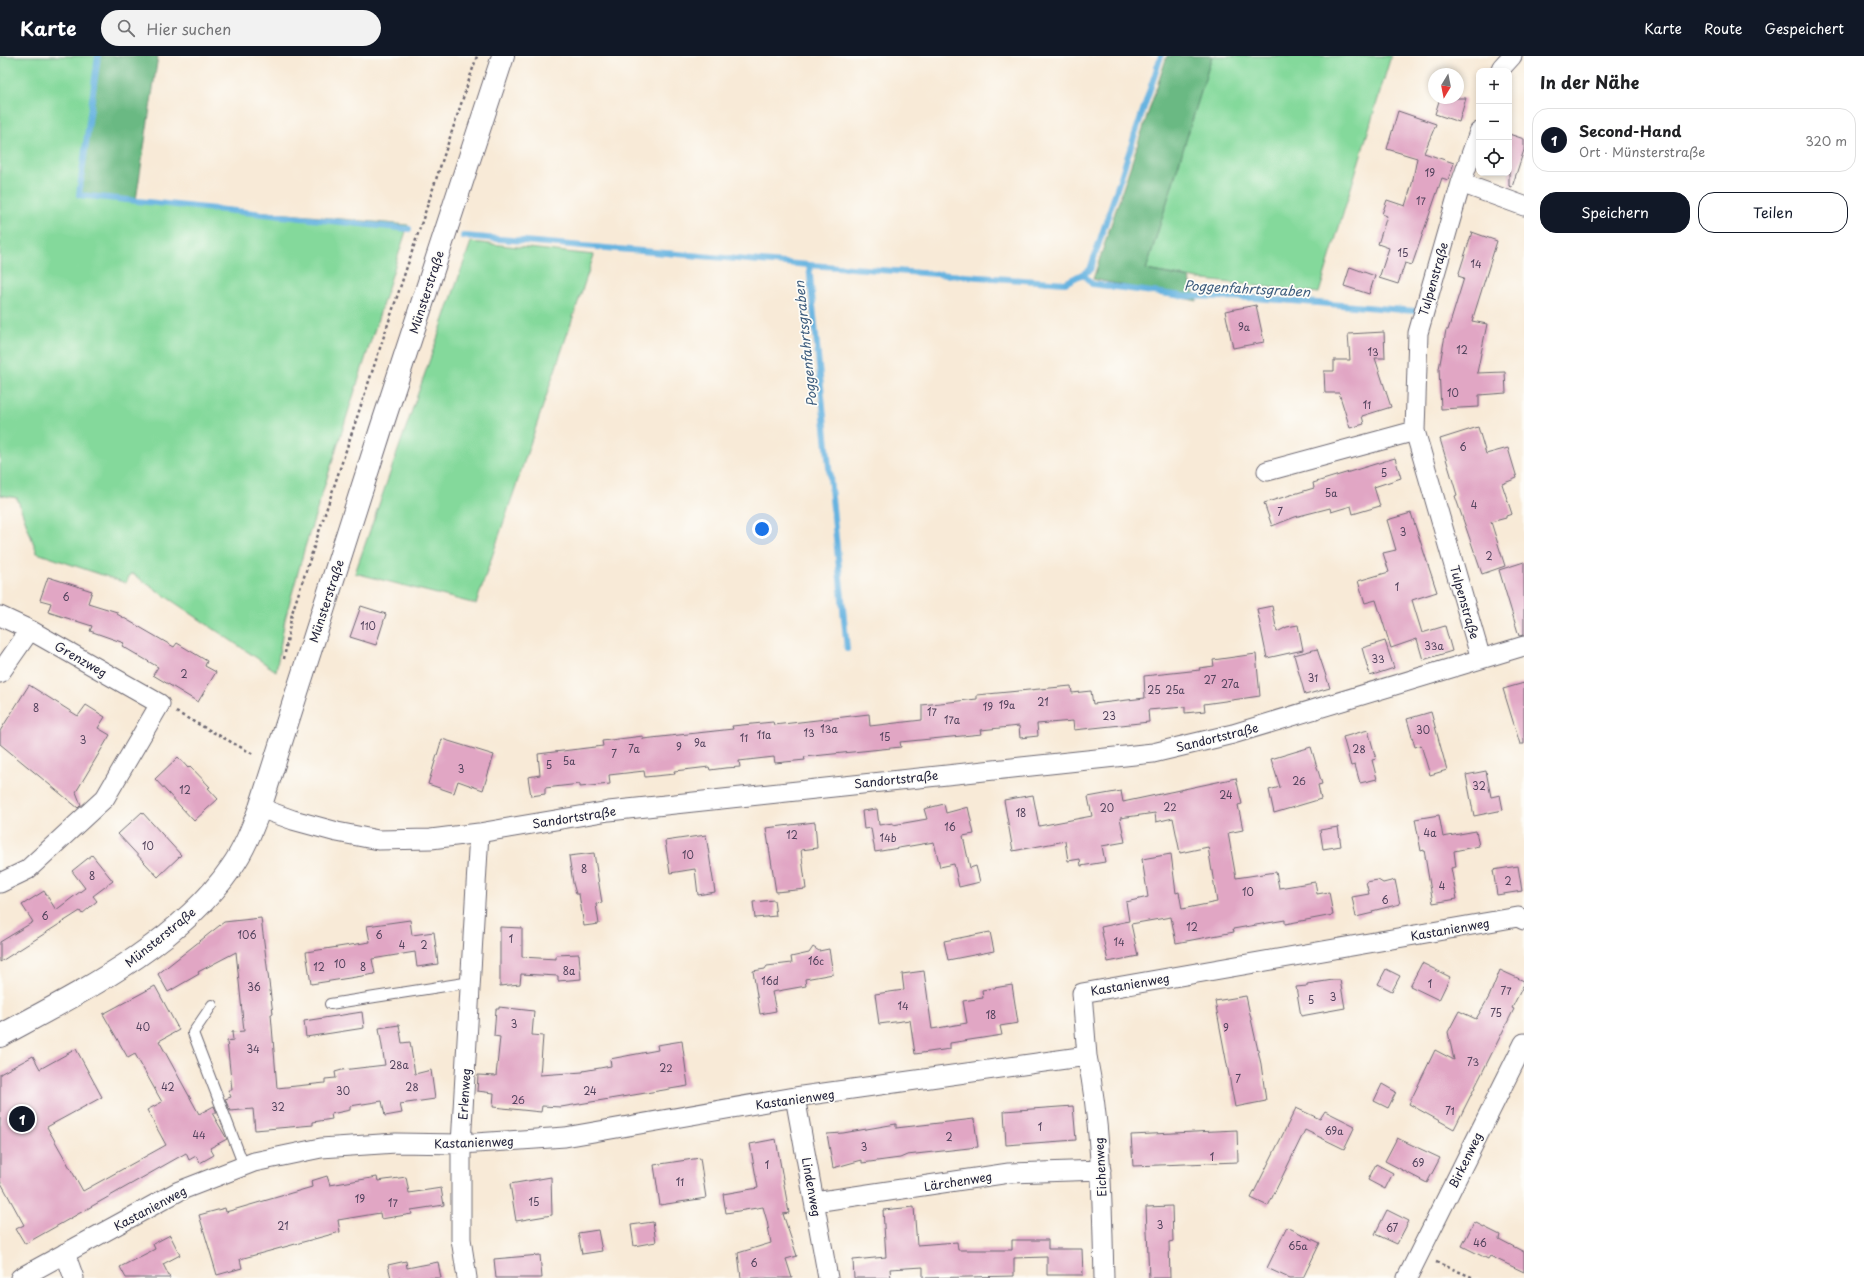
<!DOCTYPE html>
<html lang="de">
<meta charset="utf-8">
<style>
:root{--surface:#fff;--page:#f2f2f2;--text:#202124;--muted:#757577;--line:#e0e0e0;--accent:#111827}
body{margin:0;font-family:"Playpen Sans",sans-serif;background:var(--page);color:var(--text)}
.controls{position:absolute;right:12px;top:12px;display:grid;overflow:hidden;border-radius:8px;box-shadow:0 2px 6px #0003}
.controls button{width:36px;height:36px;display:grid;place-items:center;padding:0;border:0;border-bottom:1px solid var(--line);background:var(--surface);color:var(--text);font:20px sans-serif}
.compass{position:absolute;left:1428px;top:12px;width:36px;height:36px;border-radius:50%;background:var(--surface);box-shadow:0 2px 6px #0003;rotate:190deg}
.you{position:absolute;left:762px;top:473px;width:14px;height:14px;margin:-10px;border:3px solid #fff;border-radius:50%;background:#1a73e8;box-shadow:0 0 0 6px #1a73e833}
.badge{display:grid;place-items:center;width:26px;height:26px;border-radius:50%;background:var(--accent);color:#fff;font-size:13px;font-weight:700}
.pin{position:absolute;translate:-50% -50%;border:2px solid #fff;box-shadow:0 1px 4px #0006}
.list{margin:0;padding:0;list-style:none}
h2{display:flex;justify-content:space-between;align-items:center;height:52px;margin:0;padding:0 16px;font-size:17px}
h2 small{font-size:13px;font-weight:400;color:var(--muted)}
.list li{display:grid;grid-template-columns:26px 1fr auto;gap:12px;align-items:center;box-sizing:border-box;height:64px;margin:0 8px 8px;padding:0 8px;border:1px solid var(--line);border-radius:16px}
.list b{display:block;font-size:15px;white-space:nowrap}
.list p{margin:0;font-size:13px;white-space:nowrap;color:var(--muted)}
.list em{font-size:13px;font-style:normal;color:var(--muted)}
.actions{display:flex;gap:8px;padding:12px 16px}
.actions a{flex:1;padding:9px 0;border:1px solid var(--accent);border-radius:16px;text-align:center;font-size:14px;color:var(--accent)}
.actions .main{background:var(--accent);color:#fff}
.icon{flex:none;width:22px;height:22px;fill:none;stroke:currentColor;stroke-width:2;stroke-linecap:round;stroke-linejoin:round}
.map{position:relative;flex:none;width:1524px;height:1222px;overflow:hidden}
header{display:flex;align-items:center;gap:24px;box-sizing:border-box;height:56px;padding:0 20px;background:var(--accent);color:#fff}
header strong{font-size:19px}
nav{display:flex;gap:22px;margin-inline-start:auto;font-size:14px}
.search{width:280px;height:36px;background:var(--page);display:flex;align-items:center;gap:10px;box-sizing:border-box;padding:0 14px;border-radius:22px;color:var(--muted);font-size:15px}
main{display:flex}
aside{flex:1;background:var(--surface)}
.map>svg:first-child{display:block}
.green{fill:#84d99b;stroke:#537e6b}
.forest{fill:#6bb983;stroke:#466e5f}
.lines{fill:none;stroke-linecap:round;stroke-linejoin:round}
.stream{stroke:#66b3e0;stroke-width:6}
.building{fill:#e1a6c4}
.service-casing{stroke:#6d6872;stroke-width:12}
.minor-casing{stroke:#6d6872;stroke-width:21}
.primary-casing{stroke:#6d6872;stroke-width:24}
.path{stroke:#6d6872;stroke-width:2.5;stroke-dasharray:3 3;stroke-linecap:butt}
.service{stroke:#fff;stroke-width:10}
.minor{stroke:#fff;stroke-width:19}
.primary{stroke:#fff;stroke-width:22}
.labels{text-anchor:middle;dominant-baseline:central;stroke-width:3.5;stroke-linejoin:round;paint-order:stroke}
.number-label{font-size:10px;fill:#52435d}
.street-label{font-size:12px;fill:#22223b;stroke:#fdfcf7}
.water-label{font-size:13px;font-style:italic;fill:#3d5c7d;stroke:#fdfcf7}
</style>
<header>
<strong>Karte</strong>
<div class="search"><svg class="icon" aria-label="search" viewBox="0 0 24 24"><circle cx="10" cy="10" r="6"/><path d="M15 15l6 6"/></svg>Hier suchen</div>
<nav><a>Karte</a><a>Route</a><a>Gespeichert</a></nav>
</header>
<main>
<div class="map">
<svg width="1524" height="1222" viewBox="0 0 1524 1222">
<rect width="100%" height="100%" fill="#fdfcf7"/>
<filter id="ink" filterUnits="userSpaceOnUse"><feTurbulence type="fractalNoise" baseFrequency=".025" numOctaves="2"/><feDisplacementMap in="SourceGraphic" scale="8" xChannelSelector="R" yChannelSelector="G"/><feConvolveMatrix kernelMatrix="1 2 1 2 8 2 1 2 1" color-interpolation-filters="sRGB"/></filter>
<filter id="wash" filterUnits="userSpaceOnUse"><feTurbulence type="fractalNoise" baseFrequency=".012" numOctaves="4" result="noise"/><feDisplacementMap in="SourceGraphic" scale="16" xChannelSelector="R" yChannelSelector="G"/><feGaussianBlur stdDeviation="0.9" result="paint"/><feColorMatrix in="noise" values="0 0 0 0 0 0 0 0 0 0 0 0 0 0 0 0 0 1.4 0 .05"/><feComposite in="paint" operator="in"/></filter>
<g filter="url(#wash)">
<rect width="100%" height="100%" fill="#f8ead7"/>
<!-- green -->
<path class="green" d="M0,0H99L80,139L408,169L305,491L285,563L276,615L131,517L126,527L37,497L17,442L0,439Z
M1212,0H1391L1319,237L1205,224L1146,214Z
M471,186L594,199L476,548L355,517Z"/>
<!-- forest -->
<path class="forest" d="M99,0H158L136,144L79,139Z
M1167,0H1212L1146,214L1189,222L1197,245L1093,223Z"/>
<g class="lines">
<!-- stream -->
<path class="stream" d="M98,0L79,139L409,173
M463,180L809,209
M1083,218L1092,228L1183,240L1256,242L1415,255
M847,593L809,209L1065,227L1090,214L1161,0"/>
</g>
<g id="blocks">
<!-- building -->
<path class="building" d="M1440,42H1466L1459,66L1435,58Z
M1398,55L1436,68L1424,97L1454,107L1448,124L1442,122L1412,209L1405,207L1398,228L1379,222L1389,192L1378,188L1387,160L1382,158L1387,144L1405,150L1412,128L1417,102L1387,93Z
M1509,78L1524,83V94L1512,131L1509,130Z
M1472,176L1497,185L1472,265L1487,268L1477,317L1505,316L1506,337L1479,339V351L1441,353L1439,313L1446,274H1448L1464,222L1458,220Z
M1350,211L1375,220L1369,238L1344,230Z
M1256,249L1264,286L1233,292L1225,255Z
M1384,276L1385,302H1375L1391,351L1362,360L1364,368L1350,372L1339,337H1325L1324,315H1334V304H1350L1348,278Z
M1478,371L1486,398L1508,392L1517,422L1502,428L1512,458L1506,460V462L1491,466L1505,510L1482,518L1455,440L1457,439L1440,383Z
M1395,402L1401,422L1374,431L1380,450L1353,458L1351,450L1331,456L1330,452L1295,461L1272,470L1264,447L1314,432L1313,427Z
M1411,457L1437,536L1412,544L1422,577L1445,570L1452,595L1423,604L1417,583L1391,592L1376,544L1365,547L1358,525L1389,516L1383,497L1396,494L1387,464Z
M1524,506V579L1519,580L1499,514Z
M48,521L92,535L88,547L117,556V558L174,591L177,587L207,605L205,610L216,616L198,646L153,619L158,611L122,590L124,587L90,575L92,570L48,556L51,547L40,544Z
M361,550L386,558L376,589L350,581Z
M1272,550L1277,576L1287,571L1298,569L1303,594L1267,602L1257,553Z
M1385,585L1394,612L1370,620L1362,592Z
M1317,593L1330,632L1305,639L1294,599Z
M1256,598L1260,640L1204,648L1205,655L1185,657V651L1148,654L1149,666L1074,674L1073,665L1037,668L1038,680L1020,682L1019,670L981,674L982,678L900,686L901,691L804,701L805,704L775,707L774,701L739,705L740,711L725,712L710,714L709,711L692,713L674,715L675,718L645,721L644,715L609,719L610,728L580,731V728L545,732V738L531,740L528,721L540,719L538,698L603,690L602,685L643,680V683L733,673L732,670L773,666L774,669L869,658L870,670L922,664V649L977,643V639L1071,630L1072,637L1091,635L1093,648L1145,642L1144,620L1200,614L1199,612L1214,610L1213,604Z
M1524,627V688H1520L1503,633Z
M29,629L78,660L86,649L105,661L98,672L110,679L76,736L81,749L78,752L0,688V675Z
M1431,656L1447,714L1430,719L1421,689L1415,691L1407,663Z
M1368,674L1376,703L1372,704L1377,723L1360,727L1355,709L1351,710L1343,681Z
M442,683L494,699L483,734L458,725L454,737L428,728Z
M1311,691L1322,728L1318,729L1321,743L1274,757L1269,734L1280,731L1271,703Z
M178,701L188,712L190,710L210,731L208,732L218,743L194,765L155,723Z
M1486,715L1491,741L1500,739L1503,754L1474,760L1466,719Z
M1236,722L1242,748L1238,749L1243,774L1228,777L1236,822L1276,816L1279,832L1315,826L1317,838L1329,836L1333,859L1285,868V864L1233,873L1234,876L1176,887L1171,861L1131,868L1138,900L1108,906L1101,871L1129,865L1126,846L1148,841L1142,803L1171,798L1176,837L1179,836L1182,853L1217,846L1208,791L1180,797L1173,762L1156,766L1155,757L1120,762L1125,786L1102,790L1105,806L1081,810L1080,803L1068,805L1065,785L1013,795L1004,744L1033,739L1039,770L1092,760L1088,741L1121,735L1123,746Z
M944,748L946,757L968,751L974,778L963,780L970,812L976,810L980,826L959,831L954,808L940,811L934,786L875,796L871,772L864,773L862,755L877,753L879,769L893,767V769L927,763L924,753Z
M142,756L181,799L158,821L118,778Z
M1439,759L1443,781L1476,775L1479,790L1454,795L1456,811L1451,812L1457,843L1433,847L1424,794L1421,795L1415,763Z
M815,766L817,792L801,794L806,833L776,836L766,772Z
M1338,771L1341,790L1323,793L1320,774Z
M706,779L715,836L698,839L695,813L670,817L665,785Z
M594,797L602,847L596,848L599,868L584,870L579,838H576L573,827L569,800Z
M92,799L113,825L93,840L97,845L82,858L80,855L0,906V886L33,866L22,849L44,835L56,854L85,832L72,815Z
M1518,810L1522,835L1497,839L1493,814Z
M1378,824L1383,827L1395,824L1400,848L1372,855L1373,857L1356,861L1352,841L1369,838L1366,826Z
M774,844L776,860L755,862L753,846Z
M261,862L273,958H271L277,1032L325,1027V1023L336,1022L335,1016L342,1014L385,1009L379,972L399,969L402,987L410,986L415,1018L431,1014L435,1043L400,1048L402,1057L385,1060L382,1045L350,1050V1054L331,1058L332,1063L313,1066V1069L255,1074L253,1053L230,1055L225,1043L231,1041L228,1034H232L227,985L233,984L232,976L244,975L236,896L198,916L199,918L168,936L158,918L224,866Z
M410,864L412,879L434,876L438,908L417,911L415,896L372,903L375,918L311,928L306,896L370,886L367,870Z
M500,871L522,872V901L556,903V899L579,898L581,923L558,925V920L521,918L520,928L500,930Z
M990,876L994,895L948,904L944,885Z
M813,891L819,895L829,893L833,918L805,923L806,930L772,936L776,955L760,958L753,915L765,913L767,910L792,907L791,901L809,897Z
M1422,907L1450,921L1439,944L1410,930Z
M1386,913L1400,920L1392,935L1378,928Z
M1500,914L1524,925V928L1512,952L1514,953L1454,1073L1409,1048L1435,994L1454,1004L1448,976L1459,955L1476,963L1489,941Z
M924,915L932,973L967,967L963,945L983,942L982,934L1012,929L1018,967L1000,970L1002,979L950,987V993L915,998L910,964L879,968L875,938L904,934L902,918Z
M1333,924H1340L1345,952L1301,960L1296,931L1307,930V928Z
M155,930L179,974L159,985L199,1058L214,1050L217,1057H212L227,1083L210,1092L214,1099L200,1107L196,1100L189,1104L186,1097L25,1188L16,1173L24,1169L0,1125V1018L33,1000L40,1013L76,993L102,1041L47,1071L83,1135L166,1089L147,1054L162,1046L135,998L128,1002L103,958Z
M1246,940L1261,1008L1266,1045L1235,1051L1215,945Z
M499,951L534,955L532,979L543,980L540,1019L583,1016V1015L611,1010L610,1003L658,994L657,989L682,985L688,1030L561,1051L542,1050L541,1056L493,1051L494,1037L477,1035L478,1019L496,1020L500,981L494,980L496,953H499Z
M362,956L364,972L306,981L304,965Z
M1382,1028L1396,1036L1388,1052L1374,1045Z
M1073,1050L1076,1084L1006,1089L1004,1055Z
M1296,1052L1320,1063L1325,1055L1355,1070L1344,1093L1305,1074L1268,1150L1251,1142Z
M974,1063L978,1091L907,1099L900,1102L862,1107V1104L833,1112L827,1078L843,1077L896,1068V1072Z
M1237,1074L1238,1106L1133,1110L1131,1079Z
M1397,1082L1440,1102L1427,1127L1385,1105Z
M776,1083L789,1157L783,1158L797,1200L786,1203L792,1222H741L738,1197L771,1187L767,1165L763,1151L726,1157L723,1138L758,1132L750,1088Z
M700,1102L706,1142L660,1149L654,1109Z
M1376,1108L1393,1117L1385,1133L1368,1124Z
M327,1120L330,1129L377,1121L378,1125L406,1121L409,1137L441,1132L444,1149L411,1154L412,1158L381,1163L380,1157L338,1164L340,1176L240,1203L242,1212L217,1219L199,1159L225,1152L226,1156L312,1131L311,1125Z
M551,1121L552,1159L516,1165L510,1128Z
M1172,1150L1173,1185L1169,1186L1170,1222H1149L1146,1151Z
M914,1151L917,1189L957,1186L958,1194H1012V1184H1048V1193H1082L1083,1219H1047V1201L1014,1202V1220L923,1222V1211L890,1213L891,1222H854L853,1204L886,1201L883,1154Z
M1387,1154L1409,1165L1397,1188L1375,1178Z
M653,1166L656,1186L634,1190L631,1169Z
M1474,1166L1500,1179L1499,1183L1524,1196V1216L1490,1200L1488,1203L1462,1190Z
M1287,1171L1320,1187L1303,1222H1289L1267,1212Z
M598,1174L602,1195L582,1198L578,1177Z
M170,1179L180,1199L163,1208L170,1222H126L120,1211L155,1193L153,1188Z
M540,1199L542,1222H496L494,1203Z
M406,1205L407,1212L438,1206L441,1222H391L388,1209Z"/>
</g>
</g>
<g filter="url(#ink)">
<use href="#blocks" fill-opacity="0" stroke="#6d6872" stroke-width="1"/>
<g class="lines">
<defs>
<path id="service" d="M330,948L471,926
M212,949L193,977L244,1110"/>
<path id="minor" d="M1500,15L1502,11L1512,0
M1479,76L1461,127L1418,277L1415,375L1481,603
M1461,127L1524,150
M1267,415L1415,375
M0,560L30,574L160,648L105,742L27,814L0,827
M0,617L30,574
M260,752L293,764L337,776L378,784L431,783L479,777L609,755L1153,697L1233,678L1524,590
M1087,1000C1102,1074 1102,1147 1104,1222
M795,1041L828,1222
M815,1146L1009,1117L1101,1114
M65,1197L74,1222
M20,1222L179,1135L254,1106L321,1092L396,1087L461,1088L565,1081L795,1041L1087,1000L1082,937L1518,861L1524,864
M467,1222L461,1183V1088L479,777
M1407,1222L1524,987"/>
<path id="primary" d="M0,980C79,937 179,888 231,812C244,794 252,773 260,752L380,376L503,0"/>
</defs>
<!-- service casing -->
<use href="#service" class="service-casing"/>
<!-- minor casing -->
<use href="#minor" class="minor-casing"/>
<!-- primary casing -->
<use href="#primary" class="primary-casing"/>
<!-- path -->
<path class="path" d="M284,603L292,557L477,0
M176,656L255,699
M1436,1206L1474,1222"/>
<!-- service -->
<use href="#service" class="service"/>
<!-- minor -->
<use href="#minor" class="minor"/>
<!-- primary -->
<use href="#primary" class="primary"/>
</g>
</g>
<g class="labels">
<!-- number labels -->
<g class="number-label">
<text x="1430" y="116">19</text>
<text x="1421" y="144">17</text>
<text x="1403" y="196">15</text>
<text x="1476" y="207">14</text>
<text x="1244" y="270">9a</text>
<text x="1462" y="293">12</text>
<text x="1373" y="295">13</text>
<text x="1453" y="336">10</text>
<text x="1367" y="348">11</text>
<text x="1463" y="390">6</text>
<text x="1384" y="416">5</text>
<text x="1331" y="436">5a</text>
<text x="1474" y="448">4</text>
<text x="1280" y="455">7</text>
<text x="1403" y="475">3</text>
<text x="1489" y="499">2</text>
<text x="1397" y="530">1</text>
<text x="66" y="540">6</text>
<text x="368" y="569">110</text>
<text x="1434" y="589">33a</text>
<text x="1378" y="602">33</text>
<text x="184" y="617">2</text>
<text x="1313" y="621">31</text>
<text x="1210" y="623">27</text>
<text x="1230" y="627">27a</text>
<text x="1154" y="633">25</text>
<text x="1175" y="633">25a</text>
<text x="1043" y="645">21</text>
<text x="1007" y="648">19a</text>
<text x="988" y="650">19</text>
<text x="36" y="651">8</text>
<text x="932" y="655">17</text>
<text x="1109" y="659">23</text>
<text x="952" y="663">17a</text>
<text x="829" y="672">13a</text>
<text x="1423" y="673">30</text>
<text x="809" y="676">13</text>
<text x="764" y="678">11a</text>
<text x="885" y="680">15</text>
<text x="744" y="681">11</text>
<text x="83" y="683">3</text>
<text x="700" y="686">9a</text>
<text x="679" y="690">9</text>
<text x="634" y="692">7a</text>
<text x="1359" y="692">28</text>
<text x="614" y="697">7</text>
<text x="569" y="704">5a</text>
<text x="549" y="708">5</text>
<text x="461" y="712">3</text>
<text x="1299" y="724">26</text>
<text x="1479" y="729">32</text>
<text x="185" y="733">12</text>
<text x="1226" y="738">24</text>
<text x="1170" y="750">22</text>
<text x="1107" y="751">20</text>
<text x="1021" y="756">18</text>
<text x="950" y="770">16</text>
<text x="1430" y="776">4a</text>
<text x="792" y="778">12</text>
<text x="888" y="781">14b</text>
<text x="148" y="789">10</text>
<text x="688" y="798">10</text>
<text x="584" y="812">8</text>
<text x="92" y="819">8</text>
<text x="1508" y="824">2</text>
<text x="1442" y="829">4</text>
<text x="1248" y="835">10</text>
<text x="1385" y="843">6</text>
<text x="45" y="859">6</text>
<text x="1192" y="870">12</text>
<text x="247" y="878">106</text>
<text x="379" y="878">6</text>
<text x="511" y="882">1</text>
<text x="1119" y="885">14</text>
<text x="402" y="888">4</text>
<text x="424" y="888">2</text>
<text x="816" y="904">16c</text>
<text x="340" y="907">10</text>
<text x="319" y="910">12</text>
<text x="363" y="910">8</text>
<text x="569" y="914">8a</text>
<text x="770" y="924">16d</text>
<text x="1430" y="927">1</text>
<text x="254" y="930">36</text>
<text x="1506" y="934">77</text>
<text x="1333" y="940">3</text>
<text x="1311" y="943">5</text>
<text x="903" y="949">14</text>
<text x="1496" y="956">75</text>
<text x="991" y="958">18</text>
<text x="514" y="967">3</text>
<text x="143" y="970">40</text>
<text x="1226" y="971">9</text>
<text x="253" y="992">34</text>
<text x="1473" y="1005">73</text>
<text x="399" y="1008">28a</text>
<text x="666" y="1011">22</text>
<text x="1238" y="1022">7</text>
<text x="168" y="1030">42</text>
<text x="412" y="1030">28</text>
<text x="343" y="1034">30</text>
<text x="590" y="1034">24</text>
<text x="518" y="1043">26</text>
<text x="278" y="1050">32</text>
<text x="1450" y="1054">71</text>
<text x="1040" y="1070">1</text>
<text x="1334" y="1074">69a</text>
<text x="199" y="1078">44</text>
<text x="949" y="1080">2</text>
<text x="864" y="1090">3</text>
<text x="1212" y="1100">1</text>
<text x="1418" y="1106">69</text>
<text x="767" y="1108">1</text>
<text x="680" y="1125">11</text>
<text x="360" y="1142">19</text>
<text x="534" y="1145">15</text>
<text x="393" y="1146">17</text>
<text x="1160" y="1168">3</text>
<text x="283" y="1169">21</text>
<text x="1392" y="1171">67</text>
<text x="1480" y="1186">46</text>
<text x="1298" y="1189">65a</text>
<text x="754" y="1206">6</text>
</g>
<!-- street labels -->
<g class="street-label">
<text transform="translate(1433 223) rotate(-74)">Tulpenstraße</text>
<text transform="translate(426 236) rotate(-72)">Münsterstraße</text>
<text transform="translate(326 545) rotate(-72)">Münsterstraße</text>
<text transform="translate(1465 546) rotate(74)">Tulpenstraße</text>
<text transform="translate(81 603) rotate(30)">Grenzweg</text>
<text transform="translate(1217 681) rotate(-14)">Sandortstraße</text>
<text transform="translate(896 723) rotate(-6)">Sandortstraße</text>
<text transform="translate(574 761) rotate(-9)">Sandortstraße</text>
<text transform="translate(1450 873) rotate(-10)">Kastanienweg</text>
<text transform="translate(160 881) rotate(-39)">Münsterstraße</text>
<text transform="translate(1130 928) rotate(-10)">Kastanienweg</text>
<text transform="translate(464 1038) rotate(-86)">Erlenweg</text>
<text transform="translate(795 1043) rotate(-8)">Kastanienweg</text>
<text transform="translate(474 1086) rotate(-2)">Kastanienweg</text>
<text transform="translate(1465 1104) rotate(-64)">Birkenweg</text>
<text transform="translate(1100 1111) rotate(-93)">Eichenweg</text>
<text transform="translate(958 1125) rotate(-9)">Lärchenweg</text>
<text transform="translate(812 1131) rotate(80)">Lindenweg</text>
<text transform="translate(150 1152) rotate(-28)">Kastanienweg</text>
</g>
<!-- water labels -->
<g class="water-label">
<text transform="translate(1247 232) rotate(3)">Poggenfahrtsgraben</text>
<text transform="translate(805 288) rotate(-96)">Poggenfahrtsgraben</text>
</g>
</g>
</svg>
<div class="controls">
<button>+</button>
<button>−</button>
<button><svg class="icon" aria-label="locate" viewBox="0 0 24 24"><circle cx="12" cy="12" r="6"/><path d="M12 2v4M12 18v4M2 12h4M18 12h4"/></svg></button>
</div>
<svg class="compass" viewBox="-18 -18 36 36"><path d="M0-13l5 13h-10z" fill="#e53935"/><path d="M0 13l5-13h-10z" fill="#757577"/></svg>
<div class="you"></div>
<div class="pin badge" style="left:22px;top:1063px">1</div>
</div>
<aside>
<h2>In der Nähe<small></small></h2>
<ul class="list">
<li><span class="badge">1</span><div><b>Second-Hand</b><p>Ort · Münsterstraße</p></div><em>320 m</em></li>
</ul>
<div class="actions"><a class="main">Speichern</a><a>Teilen</a></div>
</aside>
</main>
